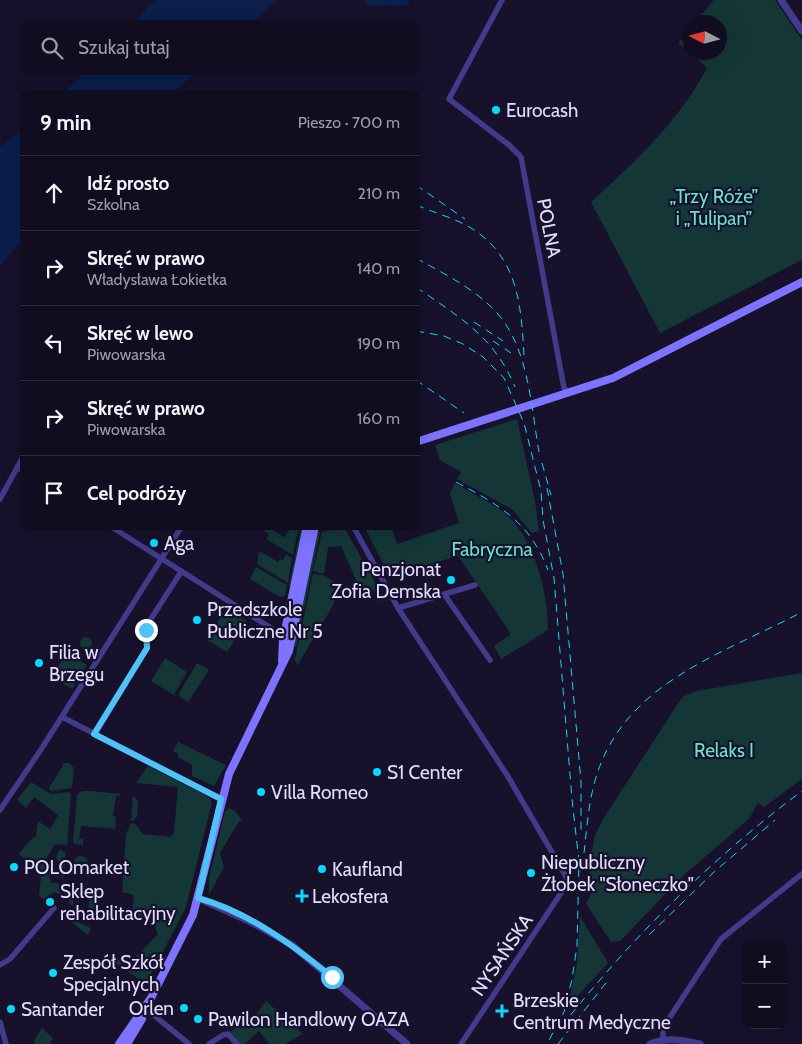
<!DOCTYPE html>
<html lang="pl">
<meta charset="utf-8">
<style>
:root{--surface:#110d21;--page:#1a162a;--text:#f1f3f6;--muted:#9c9ca5;--line:#302d3f}
body{margin:0;font-family:Cabin,sans-serif;background:var(--page);color:var(--text)}
.controls{position:absolute;right:15px;bottom:15px;display:grid;overflow:hidden;border-radius:10px;box-shadow:0 5px 20px #0002}
.controls button{width:45px;height:45px;display:grid;place-items:center;padding:0;border:0;border-bottom:1px solid var(--line);background:var(--surface);color:var(--text);font:25px sans-serif}
.compass{position:absolute;left:682px;top:15px;width:45px;height:45px;border-radius:50%;background:var(--surface);box-shadow:0 5px 20px #0002;rotate:276deg}
.stop{position:absolute;width:15px;height:15px;margin:-11px;border:4px solid #4fc3f7;border-radius:50%;background:#fff}
.stop.end{background:#4fc3f7;border-color:#fff;box-shadow:0 1px 5px #0008}
.list{margin:0;padding:0;list-style:none}
h2{display:flex;justify-content:space-between;align-items:center;height:65px;margin:0;padding:0 20px;font-size:21px}
h2 small{font-size:16px;font-weight:400;color:var(--muted)}
.list li{display:grid;grid-template-columns:32px 1fr auto;gap:15px;align-items:center;box-sizing:border-box;height:75px;padding:0 20px;border-top:1px solid var(--line)}
.list b{display:block;font-size:19px;white-space:nowrap}
.list p{margin:0;font-size:16px;white-space:nowrap;color:var(--muted)}
.list em{font-size:16px;font-style:normal;color:var(--muted)}
.icon{flex:none;width:28px;height:28px;fill:none;stroke:currentColor;stroke-width:2;stroke-linecap:round;stroke-linejoin:round}
.map{position:relative;flex:none;width:802px;height:1044px;overflow:hidden}
.search{position:absolute;background:var(--surface);box-shadow:0 5px 20px #0002;left:20px;top:20px;width:400px;height:55px;display:flex;align-items:center;gap:12px;box-sizing:border-box;padding:0 18px;border-radius:10px;color:var(--muted);font-size:19px}
.panel{position:absolute;background:var(--surface);box-shadow:0 5px 20px #0002;left:20px;top:90px;width:400px;height:440px;border-radius:10px}
.map>svg:first-child{display:block}
.green{fill:#143637}
.water{fill:#0a1f4c}
.lines{fill:none;stroke-linecap:round;stroke-linejoin:round}
.minor{stroke:#423b8c;stroke-width:5.5}
.tertiary{stroke:#423b8c;stroke-width:7}
.secondary{stroke:#7d73ff;stroke-width:8}
.rail{stroke:#08daff;stroke-width:1;stroke-dasharray:8 6;stroke-linecap:butt}
.route{stroke:#4fc3f7;stroke-width:6}
.poi-dot{fill:#08daff;stroke:#17112c;stroke-width:2}
.labels{text-anchor:middle;dominant-baseline:central;stroke-width:4.5;stroke-linejoin:round;paint-order:stroke}
.poi-label{font-size:19px;fill:#e2dcff;stroke:#17112c;text-anchor:start}
.park-label{font-size:19px;fill:#63e4ca;stroke:#17112c}
.street-label{font-size:19px;fill:#e2dcff;stroke:#17112c}
</style>
<div class="map">
<svg width="802" height="1044" viewBox="0 0 802 1044">
<rect width="100%" height="100%" fill="#17112c"/>
<!-- green -->
<path class="green" d="M714,0H775L802,40V260L660,333L591,202C636,161 678,122 707,68L690,52H720V22H695Z
M690,30V52L678,43Z
M517,419L535,501L539,531L532,533L513,510L457,479L461,472L440,460L435,445Z
M455,483C471,492 487,501 502,511C534,536 548,591 548,630L501,659L494,646L511,634L458,556L400,573L398,570L388,573L364,526H391L397,544L459,523L450,493Z
M304,526L292,587L289,586L300,532Z
M267,527L284,537L292,527L298,530L293,555L266,539L269,534L264,531Z
M344,527L385,600L377,601L376,592L365,585L364,589L355,584L356,580L341,546L328,547L324,574L313,571L322,532Z
M317,531L320,532L296,647L293,646Z
M259,551L278,562L280,559L283,560L286,554L292,558L288,583L257,564Z
M256,567L287,585L285,596L280,597L250,579Z
M313,574L323,575L340,585L333,598L335,602L297,666L295,659Z
M227,607L247,621L227,652L207,640Z
M80 643a6 6 0 1 1 12 0a6 6 0 1 1-12 0Z
M67,653L87,665L72,689L51,676Z
M165,658L187,672L174,695L151,681Z
M197,663L209,670L188,702L178,695Z
M802,673V779L764,807L758,803L749,819L683,876L620,941L611,942L586,904L593,890L589,865L595,835L603,819L679,702L684,696L696,691Z
M178,742L226,765L214,786L192,776V765L178,757V753L173,751Z
M62,763H69L74,768L72,788L51,791L49,788L63,766Z
M148,766L209,797L212,802L186,907L146,984L114,962L112,955L127,966L158,934L154,925L132,913L134,895L122,892L126,834L131,823L135,824L143,834L171,837L174,832L178,787L136,783Z
M31,782L51,794L68,792L71,794L67,845L55,844L46,859L51,883H58L61,895L54,892L43,899L39,896L41,876C32,869 28,861 19,854C21,851 33,837 36,836L38,821L50,829L58,815L34,797L26,808L17,800Z
M91,791L121,794L120,796H116L113,816L116,817L115,829L81,826L79,839H83V845L73,843L77,795L82,791Z
M133,796L138,801L137,817L133,821H131Z
M229,808L235,811L243,821L240,820L221,851L220,854L224,867L209,895V878L225,811Z
M60,849L66,854L63,880L56,856Z
M74 863a7 7 0 1 1 14 0a7 7 0 1 1-14 0Z
M72,884L75,885L73,906L69,903Z
M95,893L99,898L98,911L94,914L88,911L90,895Z
M58,911L78,917L76,921L91,928L88,935Z
M580,916L608,963L568,1006L577,963Z
M266,1001L303,1034L285,1044H269L259,1031L245,1044H238L230,1032L257,1013Z
M42,1028L53,1038L50,1044H35L34,1040Z"/>
<!-- water -->
<path class="water" d="M156,0H276L251,24H132Z
M364,0H410L408,5L370,6Z
M87,71H198L171,94H62Z
M24,129V238L0,266V147Z"/>
<g class="lines">
<!-- minor -->
<path class="minor" d="M502,0L449,99L509,145L521,157L564,388L569,393
M17,467L24,471
M0,499L24,455
M110,526L271,628L283,640
M353,526L398,608L507,775L567,878L563,890L461,1044
M444,594L490,660
M398,608L475,585
M62,717L221,799
M95,734L147,648V625L181,572
M0,810L42,748L182,526
M0,965L10,959L54,908
M145,1008L189,1044
M0,1022L6,1044
M663,1039V1029L668,1020L721,939L802,874
M209,1044L223,1035L228,1034L237,1044"/>
<!-- tertiary -->
<path class="tertiary" d="M781,0L802,31
M198,898L249,921L292,945L407,1044
M650,1044C667,1037 683,1040 700,1044"/>
<!-- secondary -->
<path class="secondary" d="M416,442L613,378L802,282
M282,661L283,640L307,526
M119,1044L151,998L193,915L229,774L289,651L315,526
M127,1044L142,1019"/>
<!-- rail -->
<path class="rail" d="M416,185L465,219
M416,205C433,212 450,217 466,225C518,254 521,303 524,355
M416,258C444,274 476,289 498,314C529,350 531,407 539,452
M416,287C459,317 494,336 515,387
M474,322L503,341
M416,331L444,336L463,344L483,357L504,378L524,423L541,491L543,520L554,578L572,799L579,862L577,946L572,979L564,1012L547,1044
M493,341L511,353
M416,380L464,413
M542,463L551,495
M456,482C499,505 530,522 548,570
M547,488L563,574L581,782V831
M584,853C587,826 589,797 598,771C629,681 725,653 802,612
M649,935L714,872L775,820
M562,1026C632,937 711,859 802,791
M558,1044L609,979"/>
</g>
<g class="lines">
<!-- route -->
<path class="route" d="M146,630L147,648L94,734L221,799L198,898C248,912 293,945 332,977"/>
</g>
<!-- markers -->
<g class="poi-dot">
<circle cx="496" cy="110" r="5"/>
<circle cx="154" cy="543" r="5"/>
<circle cx="451" cy="580" r="5"/>
<circle cx="197" cy="620" r="5"/>
<circle cx="39" cy="663" r="5"/>
<circle cx="377" cy="772" r="5"/>
<circle cx="261" cy="792" r="5"/>
<circle cx="14" cy="867" r="5"/>
<circle cx="322" cy="869" r="5"/>
<circle cx="531" cy="873" r="5"/>
<path d="M299.5 888.5h5v5h5v5h-5v5h-5v-5h-5v-5h5z"/>
<circle cx="50" cy="902" r="5"/>
<circle cx="53" cy="973" r="5"/>
<circle cx="184" cy="1008" r="5"/>
<circle cx="11" cy="1009" r="5"/>
<path d="M499.5 1003.5h5v5h5v5h-5v5h-5v-5h-5v-5h5z"/>
<circle cx="198" cy="1019" r="5"/>
</g>
<g class="labels">
<!-- poi labels -->
<g class="poi-label">
<text x="506" y="110">Eurocash</text>
<text x="164" y="543">Aga</text>
<text x="441" y="569" text-anchor="end">Penzjonat<tspan x="441" dy="22">Zofia Demska</tspan></text>
<text x="207" y="609">Przedszkole<tspan x="207" dy="22">Publiczne Nr 5</tspan></text>
<text x="49" y="652">Filia w<tspan x="49" dy="22">Brzegu</tspan></text>
<text x="387" y="772">S1 Center</text>
<text x="271" y="792">Villa Romeo</text>
<text x="541" y="862">Niepubliczny<tspan x="541" dy="22">Żłobek "Słoneczko"</tspan></text>
<text x="24" y="867">POLOmarket</text>
<text x="332" y="869">Kaufland</text>
<text x="60" y="891">Sklep<tspan x="60" dy="22">rehabilitacyjny</tspan></text>
<text x="312" y="896">Lekosfera</text>
<text x="63" y="962">Zespół Szkół<tspan x="63" dy="22">Specjalnych</tspan></text>
<text x="513" y="1000">Brzeskie<tspan x="513" dy="22">Centrum Medyczne</tspan></text>
<text x="174" y="1008" text-anchor="end">Orlen</text>
<text x="21" y="1009">Santander</text>
<text x="208" y="1019">Pawilon Handlowy OAZA</text>
</g>
<!-- park labels -->
<g class="park-label">
<text x="714" y="196">„Trzy Róże”<tspan x="714" dy="22">i „Tulipan”</tspan></text>
<text x="492" y="549">Fabryczna</text>
<text x="724" y="750">Relaks I</text>
</g>
<!-- street labels -->
<g class="street-label">
<text transform="translate(549 228) rotate(79)">POLNA</text>
<text transform="translate(502 955) rotate(-56)">NYSAŃSKA</text>
</g>
</g>
</svg>
<div class="controls">
<button>+</button>
<button>−</button>
</div>
<svg class="compass" viewBox="-18 -18 36 36"><path d="M0-13l5 13h-10z" fill="#e53935"/><path d="M0 13l5-13h-10z" fill="#9c9ca5"/></svg>
<div class="stop" style="left:332px;top:977px"></div>
<div class="stop end" style="left:146px;top:630px"></div>
<div class="search"><svg class="icon" aria-label="search" viewBox="0 0 24 24"><circle cx="10" cy="10" r="6"/><path d="M15 15l6 6"/></svg>Szukaj tutaj</div>
<section class="panel">
<h2>9 min<small>Pieszo · 700 m</small></h2>
<ul class="list">
<li><svg class="icon" aria-label="ahead" viewBox="0 0 24 24"><path d="M12 20V5M6 11l6-6 6 6"/></svg><div><b>Idź prosto</b><p>Szkolna</p></div><em>210 m</em></li>
<li><svg class="icon" aria-label="right" viewBox="0 0 24 24"><path d="M7 20v-9h11M14 6l5 5-5 5"/></svg><div><b>Skręć w prawo</b><p>Władysława Łokietka</p></div><em>140 m</em></li>
<li><svg class="icon" aria-label="left" viewBox="0 0 24 24"><path d="M17 20v-9H6M10 6l-5 5 5 5"/></svg><div><b>Skręć w lewo</b><p>Piwowarska</p></div><em>190 m</em></li>
<li><svg class="icon" aria-label="right" viewBox="0 0 24 24"><path d="M7 20v-9h11M14 6l5 5-5 5"/></svg><div><b>Skręć w prawo</b><p>Piwowarska</p></div><em>160 m</em></li>
<li><svg class="icon" aria-label="arrive" viewBox="0 0 24 24"><path d="M6 21V4h12l-3 4 3 4H6"/></svg><div><b>Cel podróży</b></div></li>
</ul>
</section>
</div>
